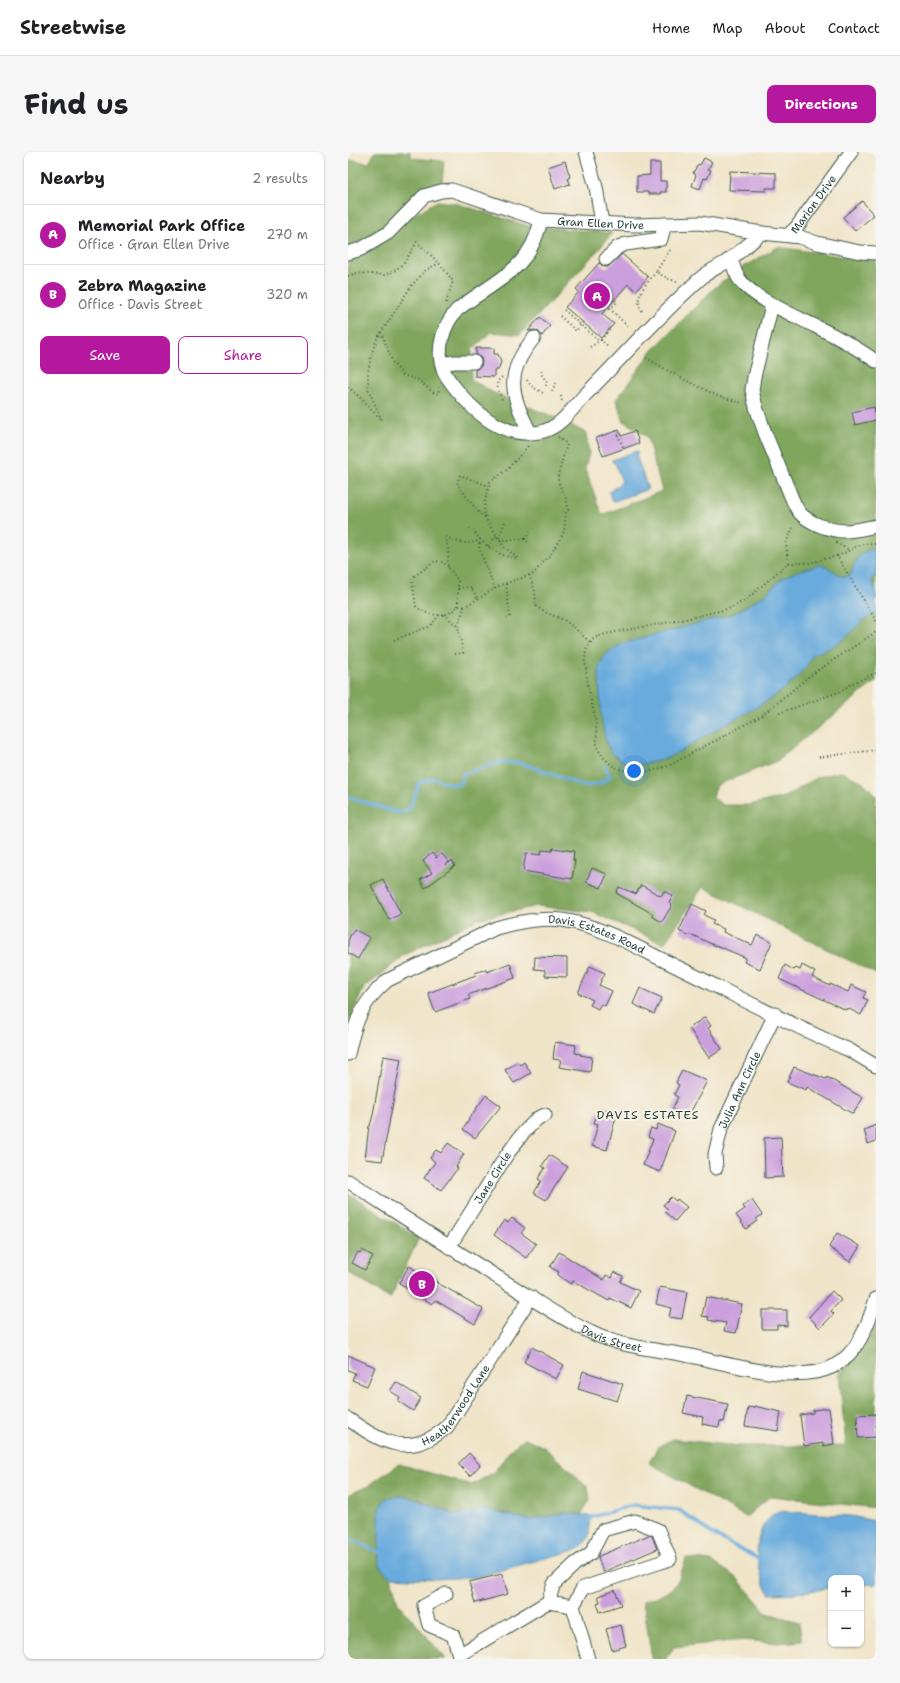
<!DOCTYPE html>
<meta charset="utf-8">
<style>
:root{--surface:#fff;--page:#f6f6f6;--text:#202124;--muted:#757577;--line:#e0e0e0;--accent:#b5179e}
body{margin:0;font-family:"Shantell Sans",sans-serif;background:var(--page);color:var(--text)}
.controls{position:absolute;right:12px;bottom:12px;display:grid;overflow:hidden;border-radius:8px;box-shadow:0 1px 3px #0004}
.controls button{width:36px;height:36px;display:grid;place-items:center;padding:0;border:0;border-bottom:1px solid var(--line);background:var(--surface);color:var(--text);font:20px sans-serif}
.you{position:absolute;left:286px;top:619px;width:14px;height:14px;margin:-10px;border:3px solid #fff;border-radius:50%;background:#1a73e8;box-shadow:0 0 0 6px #1a73e833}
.badge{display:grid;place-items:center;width:26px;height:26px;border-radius:50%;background:var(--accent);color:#fff;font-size:13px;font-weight:700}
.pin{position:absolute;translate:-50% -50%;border:2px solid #fff;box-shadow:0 1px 4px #0006}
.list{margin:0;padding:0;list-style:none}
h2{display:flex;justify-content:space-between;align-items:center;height:52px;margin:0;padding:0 16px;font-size:17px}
h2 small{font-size:13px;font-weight:400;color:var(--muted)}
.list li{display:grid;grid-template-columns:26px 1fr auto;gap:12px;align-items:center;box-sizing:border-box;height:60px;padding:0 16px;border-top:1px solid var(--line)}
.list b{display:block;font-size:15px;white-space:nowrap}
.list p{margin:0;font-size:13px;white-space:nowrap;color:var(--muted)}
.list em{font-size:13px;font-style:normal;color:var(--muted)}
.actions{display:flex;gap:8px;padding:12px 16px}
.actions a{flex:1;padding:9px 0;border:1px solid var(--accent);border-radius:8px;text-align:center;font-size:14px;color:var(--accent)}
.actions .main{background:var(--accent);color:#fff}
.map{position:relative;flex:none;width:528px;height:1507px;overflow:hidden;border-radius:8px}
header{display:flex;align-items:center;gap:24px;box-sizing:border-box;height:56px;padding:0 20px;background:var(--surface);border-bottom:1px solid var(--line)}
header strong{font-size:19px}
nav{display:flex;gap:22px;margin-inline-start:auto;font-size:14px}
.intro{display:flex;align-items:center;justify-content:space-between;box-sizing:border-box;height:96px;padding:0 24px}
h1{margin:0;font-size:28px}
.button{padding:10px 18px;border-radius:8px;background:var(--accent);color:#fff;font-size:14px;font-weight:700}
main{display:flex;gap:24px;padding:0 24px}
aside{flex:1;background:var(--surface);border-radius:8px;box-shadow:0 1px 3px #0004}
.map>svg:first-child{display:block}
.forest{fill:#80a65d;stroke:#507248}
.water{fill:#69abdd;stroke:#447488}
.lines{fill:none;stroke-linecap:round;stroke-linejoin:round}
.stream{stroke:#69abdd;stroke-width:3.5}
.building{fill:#cb9fdd}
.minor-casing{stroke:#3e564a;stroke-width:15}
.path{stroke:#3e564a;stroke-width:2;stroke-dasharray:1 3;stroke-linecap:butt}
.minor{stroke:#fff;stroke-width:13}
.labels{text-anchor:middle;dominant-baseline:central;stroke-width:4;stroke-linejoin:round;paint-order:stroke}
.street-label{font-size:11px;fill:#1f3d34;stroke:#f7f3e8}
.neighbourhood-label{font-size:12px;letter-spacing:1px;fill:#1f3d34;stroke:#f7f3e8}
</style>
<header>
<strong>Streetwise</strong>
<nav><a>Home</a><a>Map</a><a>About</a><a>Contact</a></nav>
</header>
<div class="intro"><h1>Find us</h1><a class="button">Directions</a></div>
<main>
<aside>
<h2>Nearby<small>2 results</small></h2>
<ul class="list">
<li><span class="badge">A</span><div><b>Memorial Park Office</b><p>Office · Gran Ellen Drive</p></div><em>270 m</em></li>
<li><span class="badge">B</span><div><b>Zebra Magazine</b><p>Office · Davis Street</p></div><em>320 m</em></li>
</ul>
<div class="actions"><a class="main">Save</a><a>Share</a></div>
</aside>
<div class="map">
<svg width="528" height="1507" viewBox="0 0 528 1507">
<rect width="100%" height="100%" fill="#f7f3e8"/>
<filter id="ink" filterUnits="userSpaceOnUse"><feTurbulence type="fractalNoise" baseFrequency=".025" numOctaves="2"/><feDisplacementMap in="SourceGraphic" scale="8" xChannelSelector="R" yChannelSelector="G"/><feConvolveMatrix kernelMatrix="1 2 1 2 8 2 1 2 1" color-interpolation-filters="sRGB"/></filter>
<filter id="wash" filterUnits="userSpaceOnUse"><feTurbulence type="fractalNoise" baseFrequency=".012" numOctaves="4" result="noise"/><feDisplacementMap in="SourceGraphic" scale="16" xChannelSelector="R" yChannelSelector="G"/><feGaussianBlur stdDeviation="0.9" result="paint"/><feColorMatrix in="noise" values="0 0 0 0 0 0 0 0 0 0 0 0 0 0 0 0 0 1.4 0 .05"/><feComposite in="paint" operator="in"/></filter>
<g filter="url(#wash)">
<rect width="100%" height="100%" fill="#f0e4c8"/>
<!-- forest -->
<path class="forest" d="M27,0H62L64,6L96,9L94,32L79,37L35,78L21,87L0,95V8L21,11Z
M89,49L107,51L180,74L264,81L252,96L172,183L144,180L124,197L123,227L144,240L211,267L238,281L241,301L237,317L254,363L314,339L299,285L276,269L268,248L303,200L364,138L391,117L430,95L519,108L528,107V529L429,609L369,633L364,645L375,653H401L436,645L470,625L493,620L514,629L528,643V822L355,735L316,792L244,760L189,754L130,767L57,803L16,836L0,871V107L16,103L64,64Z
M0,1041L71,1086L42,1147L0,1120Z
M528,1173V1356L422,1344L398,1365L301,1311L310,1295L324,1287L390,1294H498L491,1222L515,1198Z
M177,1286L196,1295L240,1335L242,1348L232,1364L217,1361L183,1368L133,1357L107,1363L66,1346L31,1400V1411L34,1417L43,1425L50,1451L98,1507H0V1343L20,1334L51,1312L124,1333L146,1320L163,1297Z
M338,1406L363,1409L388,1425L419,1461L451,1470L454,1489L430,1491L396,1488L326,1495L318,1507H304L295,1449C326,1440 328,1437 338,1406Z"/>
<!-- water -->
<path class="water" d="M288,299L290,301L288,303L300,337L264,350L261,340L274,330L267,311L264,310V308Z
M524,397H528V424L524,426V430L528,438V462C512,467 506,480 494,489C484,495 476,499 465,502C463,504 463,507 461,510C456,519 449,526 441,533C419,552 392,564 366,579C348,589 332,602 313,608C298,613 275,614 264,601C251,585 252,536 251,515C255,502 264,497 276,491L385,462L417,443L433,427L444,421L471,413L478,414L493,424L497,425L503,422C507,409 510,400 524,397Z
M52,1344L66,1346L107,1363L133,1357L183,1368L217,1361L244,1364C239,1380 246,1383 231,1397L128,1425L88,1427L43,1425L34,1417L31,1411V1356L39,1346Z
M430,1359L502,1364L528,1369V1432L513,1433V1426H483V1436L448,1441L422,1442C417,1438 416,1432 414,1426C406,1401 406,1375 430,1359Z"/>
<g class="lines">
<!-- stream -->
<path class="stream" d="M0,645L51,661L62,657L71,631L86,626L105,633L112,632L115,622L153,610L173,611L236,634L251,632L262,625L257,614
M241,1366L285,1353L331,1358L366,1383L409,1406
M0,1386L31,1400H36"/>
</g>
<g id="blocks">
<!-- building -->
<path class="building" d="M356,6L364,10L360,17L363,18L359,27L356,26L352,37L344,34L348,23L345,21L350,12L352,13Z
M217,9L222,25L220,26L222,32L207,37L200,15Z
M302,11H312V29H318V40H312V42H300V40H289V24L302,23Z
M382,19L428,21V36H418V39L381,38Z
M514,49L526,63L507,79L495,65Z
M274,102L300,125L288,139L280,132L254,162L266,172L253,186L217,155L231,140L228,137L251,111L256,115H260Z
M192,165L202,174L194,184L191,180L187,178L180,179Z
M128,196H146V202H150L153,210L150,218H146V225L127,224V218L133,214L134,210L133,206L128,202Z
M526,255L528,268L507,273L504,260Z
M271,278L273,284L287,279L291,291L255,304L248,286Z
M205,696L226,699L225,708H227L224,727L175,719L178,701L193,703L194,698L204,699Z
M84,701L88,706L93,702L95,703L101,710L97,713L104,709L107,714L77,736L72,728L84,721L75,709Z
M244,716L259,722L253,736L238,730Z
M35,727L53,762L41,768L23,733Z
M293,733L313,744L316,739L325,744L321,751L324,753L314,770L304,764L305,762L268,741L271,735L288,742Z
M344,752L358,759L356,763L366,768L364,772L376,777L375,780L404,793L409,783L424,790L412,817L396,810L398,806L368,793V794L342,782L341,784L331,779Z
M6,777L22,786L10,807L0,801V788Z
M187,805L219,806V825L197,824V818L186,817Z
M162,811L167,826L120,843L122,847L87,860L80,841L128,823L127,821L138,817L139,820Z
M437,813L446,818L448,816L452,818L454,813L467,820L464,825L482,834V832L500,840L503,833L518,840L515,846L520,848L513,863L499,856L498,858L431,827Z
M242,814L257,821L251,833L264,839L257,854L253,852L250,857L242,853L245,848L230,841Z
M292,836L314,846L306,862L285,852Z
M357,865L363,874L360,876L374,897L361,906L341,876Z
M207,890L228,893L227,901L233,902L232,903L244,905L242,920L211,915L213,908L205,907Z
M35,904L53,907L34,1009L17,1007L21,974H22L25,963Z
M170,910L172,913L176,910L183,921L166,931L157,918Z
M446,915L478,927L479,925L515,946L505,962L459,935L458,938L439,930Z
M334,918L359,929L340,965L324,957L330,945L326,943L331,933L328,931Z
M138,943L153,954L127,986L115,977L121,968H120Z
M252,956L269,961L259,998L244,994L250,972L246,971L249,961H251Z
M310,972L327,979L312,1020L295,1013L305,987L300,985L303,976L308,978Z
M528,973V989L520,992L516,978Z
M433,985L435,1025L417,1026L416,986Z
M100,991L116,1002L108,1015L110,1016L93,1038L76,1026L87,1010L82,1006L88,998L93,1001Z
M201,1003L220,1015L198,1048L186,1041L193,1029L190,1027L197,1016L194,1014Z
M323,1045L328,1049L329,1047L339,1055L327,1069L317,1060L320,1057L315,1053Z
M404,1048L414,1063L408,1067L409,1069L398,1077L388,1063L397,1057L395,1054Z
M164,1066L177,1076L173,1081L188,1092L178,1106L146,1083L156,1068L160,1071Z
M489,1081L512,1094L502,1110L481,1095Z
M14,1098L25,1104L17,1118L4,1111L10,1100L12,1101Z
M211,1100L256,1128L258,1123L264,1126L266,1120L275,1124L272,1130L291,1139L283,1156L262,1146L261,1149L225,1129L223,1132L209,1123L211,1120L202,1115Z
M61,1114L74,1122L76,1120L89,1128L88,1130L135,1157L127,1172L87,1148L84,1152L51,1131Z
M312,1135L339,1140L334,1167L321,1165L323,1156L308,1152Z
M484,1139L493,1148L483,1159L486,1162L472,1176L461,1165Z
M358,1145L394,1152L388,1181L376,1179L378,1171L360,1168L361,1165L354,1164Z
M414,1158H439V1174L429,1173V1177H414Z
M184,1195L216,1213L208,1227L176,1210Z
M0,1203L27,1215L19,1234L4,1228L7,1221L0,1218Z
M235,1219L275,1232L269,1249L230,1237Z
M48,1230L73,1246L65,1259L50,1249L52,1245L42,1239Z
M339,1244L380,1252L376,1270L372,1269L371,1275L354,1272L355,1265L335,1261Z
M406,1254L433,1260L430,1279L397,1274L400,1255L406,1256Z
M481,1256L486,1292L475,1294V1291L456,1294L452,1263L465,1261V1258Z
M528,1262V1285L510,1286L509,1263Z
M121,1301L132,1313L122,1324L110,1312Z
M301,1383L304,1384L309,1397L255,1420L250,1405L251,1404Z
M154,1422L160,1442L127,1451L121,1430Z
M267,1438L273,1453L252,1460L249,1451L252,1450L250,1444Z
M273,1473L278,1494L264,1498L258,1477Z"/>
</g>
</g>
<g filter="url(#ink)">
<use href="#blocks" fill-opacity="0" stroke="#3e564a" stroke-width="1"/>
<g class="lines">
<defs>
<g id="minor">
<path d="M238,0L248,35L254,71"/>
<path d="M193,68C182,120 145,129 109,158C95,173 88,198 95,217C98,225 103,231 108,237C128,262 157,287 192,280C212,276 223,258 236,244C275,205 311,163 353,126C360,120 370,115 378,110C391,101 402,91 414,81"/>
<path id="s1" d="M440,83L448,76L503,0"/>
<path id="s2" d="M0,101L13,97L40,81L76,44L93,39L104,38L193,68L287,73L352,71L414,81L452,85L469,91L512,100L528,101"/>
<path d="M383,106C385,114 387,122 392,128C405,146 447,164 467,174C488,184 509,196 528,209"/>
<path d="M258,107L270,95L278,92L313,87L317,72"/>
<path d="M424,153L406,225L404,238L408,255L417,281L445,349C447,353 449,357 451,360C460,371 483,379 497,379C507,379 518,376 528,374"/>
<path d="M94,212L106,210H126"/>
<path d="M182,280C162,243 157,220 186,186"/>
<path id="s3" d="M0,902C7,870 14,849 40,828L148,776C169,770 192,765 214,768C250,773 283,792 315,808C377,838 438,871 501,898L528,914"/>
<path id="s4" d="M368,1016L367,1002L373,977L427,862"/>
<path id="s5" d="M0,1029C54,1064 107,1099 162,1133C188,1149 214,1167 242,1180C272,1195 305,1197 338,1203C378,1211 446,1233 484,1215C510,1202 520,1173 528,1147"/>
<path id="s6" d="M101,1095L158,1004L175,981L190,966L197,963"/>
<path id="s7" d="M0,1267C35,1291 61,1307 99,1275L183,1145"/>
<path d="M98,1442L76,1454L81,1473L105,1483L111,1503"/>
<path d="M200,1450L225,1454"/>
<path d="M111,1507V1503L200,1450L206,1432L227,1412L243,1401L255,1378L287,1369L310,1378L322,1407L235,1436L225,1454L240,1507"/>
</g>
</defs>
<!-- minor casing -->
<use href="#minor" class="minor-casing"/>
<!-- path -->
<path class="path" d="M322,98L308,120L323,128
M0,124L9,121L37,123L46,119L56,111L69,90L91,111L105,129L98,151
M324,128L330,130
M267,148L269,150L262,157L280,174
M216,158L251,189
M294,159C284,145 300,130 308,120
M212,164L228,179L235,170
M33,180L45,211L55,223L70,228L86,241L90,242L91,235
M253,188L262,177
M242,195L253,188L260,194
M298,206L337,228L370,244L394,251
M194,219L193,222L199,230L197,236
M154,225L149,230L150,238L155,250
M179,228L183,234L195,241
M0,235C13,245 22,257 34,268L20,237V220L23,204L29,187L64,133L78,118L91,111
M204,239L208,231
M213,244L214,250
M268,279L276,297
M137,365L131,361L109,332L112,323L141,334
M121,377H124C135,393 150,405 170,406L157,396L139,369L136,360L137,348L142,330L159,318L180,294
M151,386L157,370
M132,387L131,396L147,437
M177,387L182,380
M152,388L177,387L182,392
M488,391L501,398
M140,394L149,383
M489,404C507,398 506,390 528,392
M440,411L438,391L446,373
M100,415L95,410L87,409L64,426L68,454C74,461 90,465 99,462C104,460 107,457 110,454
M181,423L187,439L188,454C197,462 209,464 219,470C227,476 235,484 243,491
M158,432L162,465L159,466
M110,436L123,435L130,447
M110,454V428L100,415V398L98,385C110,390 121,395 132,387
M116,455L153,433L185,422L203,402L216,380L218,360L220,358L219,348L210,330V323L219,292L210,285
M96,462L110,475L116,455L110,454
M528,469L489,404L462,411H440L399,447L383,456L338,467L257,482L246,486L238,498L237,509L240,534L248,570L249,595L255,605L266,615L281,620L302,619L320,614L413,564L463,523L528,480
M46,488L82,474L92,462
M107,502L115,501L110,475
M431,561L491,540L505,531L528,521
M471,605L528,598"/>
<!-- minor -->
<use href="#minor" class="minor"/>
</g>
</g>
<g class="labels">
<!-- street labels -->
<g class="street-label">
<text stroke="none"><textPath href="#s1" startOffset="40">Marion Drive</textPath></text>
<text stroke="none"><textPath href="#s2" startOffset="279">Gran Ellen Drive</textPath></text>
<text stroke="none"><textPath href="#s3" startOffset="310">Davis Estates Road</textPath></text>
<text stroke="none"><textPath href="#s4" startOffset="83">Julia Ann Circle</textPath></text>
<text stroke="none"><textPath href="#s6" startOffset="82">Jane Circle</textPath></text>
<text stroke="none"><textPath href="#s5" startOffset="308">Davis Street</textPath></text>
<text stroke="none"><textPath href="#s7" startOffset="132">Heatherwood Lane</textPath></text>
</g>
<!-- neighbourhood labels -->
<g class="neighbourhood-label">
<text x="300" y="963">DAVIS ESTATES</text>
</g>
</g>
</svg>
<div class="controls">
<button>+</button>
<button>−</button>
</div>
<div class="you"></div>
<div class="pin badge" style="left:249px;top:144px">A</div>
<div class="pin badge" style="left:74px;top:1132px">B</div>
</div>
</main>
